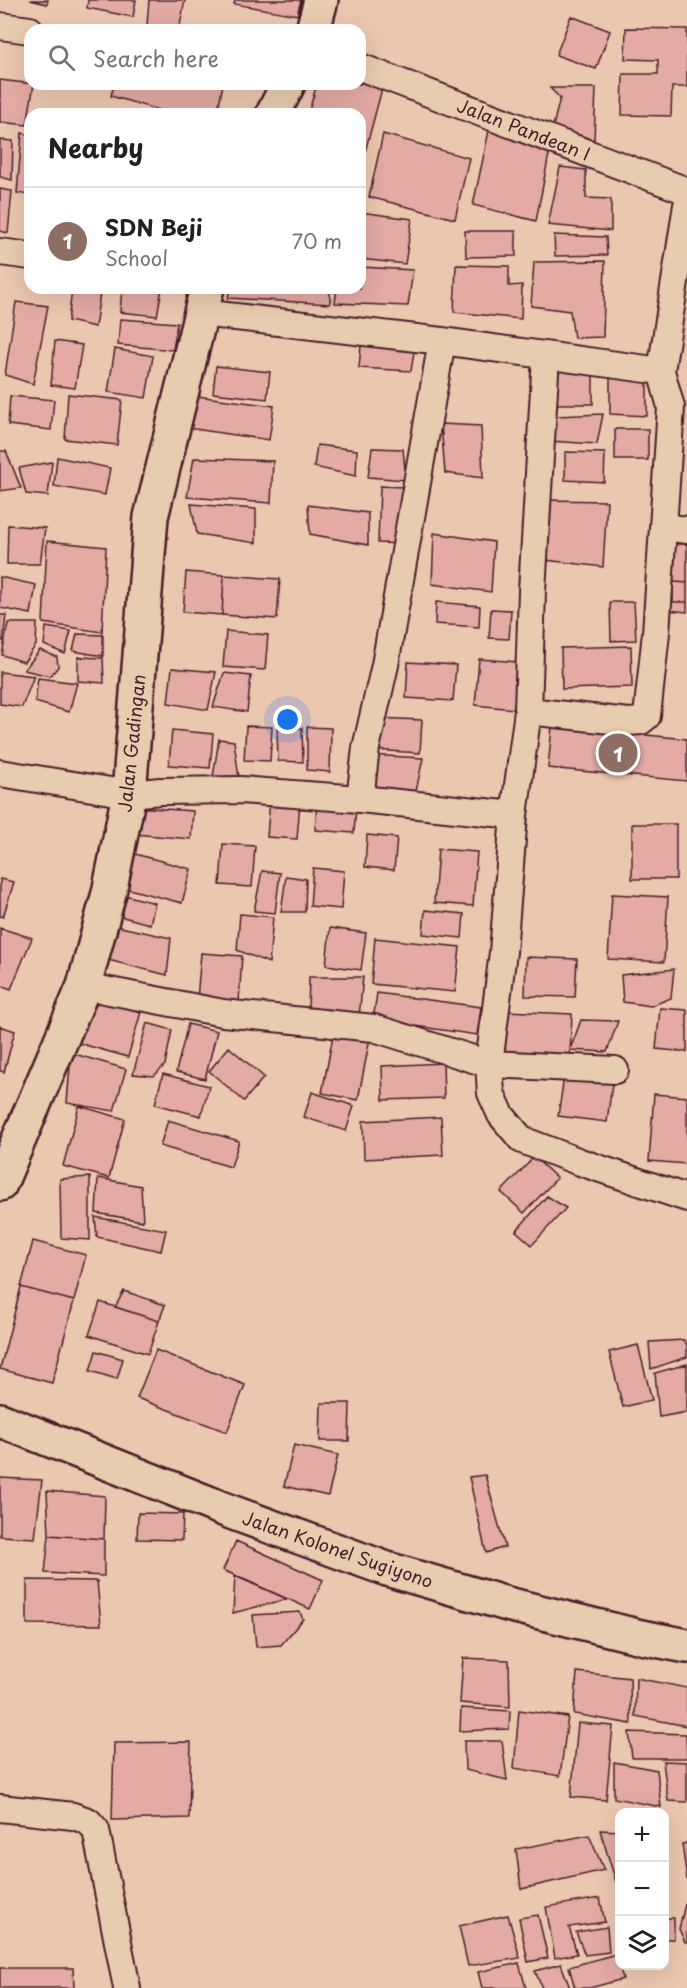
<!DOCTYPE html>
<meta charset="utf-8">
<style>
:root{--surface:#fff;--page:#f6f6f6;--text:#202124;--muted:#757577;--line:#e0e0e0;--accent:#db2777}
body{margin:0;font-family:"Playpen Sans",sans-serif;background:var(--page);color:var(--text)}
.controls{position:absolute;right:18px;bottom:18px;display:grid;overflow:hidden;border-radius:12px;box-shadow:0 6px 24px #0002}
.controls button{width:54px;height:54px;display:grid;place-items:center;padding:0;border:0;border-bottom:2px solid var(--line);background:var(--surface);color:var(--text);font:30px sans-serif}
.you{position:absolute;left:288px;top:720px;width:21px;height:21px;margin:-15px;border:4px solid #fff;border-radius:50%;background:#1a73e8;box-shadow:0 0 0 9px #1a73e833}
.badge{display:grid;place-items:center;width:39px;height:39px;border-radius:50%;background:var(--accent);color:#fff;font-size:20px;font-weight:700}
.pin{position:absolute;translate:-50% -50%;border:3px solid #fff;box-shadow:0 2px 6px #0006}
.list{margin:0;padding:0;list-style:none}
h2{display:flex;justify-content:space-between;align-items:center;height:78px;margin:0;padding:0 24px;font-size:26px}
h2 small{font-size:20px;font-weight:400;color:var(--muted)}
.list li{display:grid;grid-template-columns:39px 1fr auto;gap:18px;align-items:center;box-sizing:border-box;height:108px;padding:0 24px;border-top:2px solid var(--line)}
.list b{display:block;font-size:22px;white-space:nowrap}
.list p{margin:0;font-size:20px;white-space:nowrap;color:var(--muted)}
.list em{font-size:20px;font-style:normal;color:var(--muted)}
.icon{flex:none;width:33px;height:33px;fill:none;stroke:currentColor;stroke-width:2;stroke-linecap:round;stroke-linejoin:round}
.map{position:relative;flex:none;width:687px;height:1988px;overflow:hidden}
.search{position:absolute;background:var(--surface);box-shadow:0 6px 24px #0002;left:24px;top:24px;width:342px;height:66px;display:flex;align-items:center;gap:15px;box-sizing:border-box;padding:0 21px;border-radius:18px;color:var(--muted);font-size:22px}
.panel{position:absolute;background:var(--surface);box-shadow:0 6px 24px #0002;left:24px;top:108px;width:342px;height:186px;border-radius:18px}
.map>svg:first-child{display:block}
.building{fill:#e4aaa4;stroke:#4a1f2b;stroke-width:1.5}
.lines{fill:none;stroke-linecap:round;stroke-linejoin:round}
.street-casing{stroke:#4a1f2b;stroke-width:30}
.secondary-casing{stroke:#4a1f2b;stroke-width:38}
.highway-casing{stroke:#4a1f2b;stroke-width:38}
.street{stroke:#e8ccaf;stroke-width:26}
.secondary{stroke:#e8ccaf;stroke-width:33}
.highway{stroke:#e8ccaf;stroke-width:33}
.labels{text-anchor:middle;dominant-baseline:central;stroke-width:4.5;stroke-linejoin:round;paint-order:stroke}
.street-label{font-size:18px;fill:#4a1f2b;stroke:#e8ccaf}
</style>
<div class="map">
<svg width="687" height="1988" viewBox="0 0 687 1988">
<rect width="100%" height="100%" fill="#ecc7b0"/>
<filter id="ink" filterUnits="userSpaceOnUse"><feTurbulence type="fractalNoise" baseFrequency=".0167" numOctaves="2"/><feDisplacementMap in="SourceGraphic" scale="12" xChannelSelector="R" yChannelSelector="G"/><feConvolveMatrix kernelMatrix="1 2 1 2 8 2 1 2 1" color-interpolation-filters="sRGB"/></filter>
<g filter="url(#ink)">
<!-- building -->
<path class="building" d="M30,0H48L47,4Z
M88,0H136L133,17L87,8Z
M149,0H185L179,30L147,25Z
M235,0H301L297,15L234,4Z
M571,16L610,31L596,69L556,55Z
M626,28L687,29V87H672L671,116L622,115L623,74H658V60L625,59Z
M360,78L383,85L365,152L360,151V114H308L317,84H360Z
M0,80L34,84L27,125L0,122Z
M114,84H223L217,114H172L111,96Z
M550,88H596L594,140L553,126L560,98Z
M490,126L550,149L536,221L473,205Z
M22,133L30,135V195L17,193Z
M383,134L469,158L455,219L369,197Z
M0,140L13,141L12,180L0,177Z
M560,167L586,170V198L611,199V231L548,225Z
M0,189L12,191L8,233L0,231Z
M360,212L412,219L405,264L360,259Z
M465,231H516V256L466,257Z
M554,235L606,237L607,255L555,256Z
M605,261L603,337L574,338L570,311L531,306L534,262Z
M456,265L509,266V286L522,285L521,319L454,312Z
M360,267L413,270L408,306L335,303L337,288H360Z
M122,288H162L157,316L120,312Z
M230,288H330V304L228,298Z
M72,290L100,293L95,327L68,321Z
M16,302L48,306L33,384L5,375Z
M120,319L177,323L173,350L118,345Z
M55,341L82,345L75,388L51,385Z
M361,345H415L411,371L359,368Z
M115,349L153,356L146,398L108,392Z
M216,366L270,372L267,399L213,393Z
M558,368L593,374V404H554Z
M610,374L647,376V416L610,414Z
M68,394L122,400L117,445L65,439Z
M10,396L54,400L51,430L8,425Z
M196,396L274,406L269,440L187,428Z
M603,414L597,444L548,441L556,416Z
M441,424L481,426L483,478L445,473Z
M615,429H648V460H615Z
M317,445L357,450L356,476L314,467Z
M372,448L403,449L406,480L368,477Z
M0,451H6L21,488L0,491Z
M565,452L605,453L604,482L565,480Z
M57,457L110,468L105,495L54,486Z
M194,458L273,461L271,503L187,497Z
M52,462L48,496L26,494L19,468Z
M380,486L404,487L403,544L378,543Z
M545,500L607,501L603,567L537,559Z
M191,504L256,509V543L197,534Z
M308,505L368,513V545L310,534Z
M8,525L45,528L40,564H7Z
M434,533L494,542L491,592L432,584Z
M47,541L106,547L102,632L43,623Z
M673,544H687V602H673Z
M186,572L224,575L222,615L183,612Z
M224,575L280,579L277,619L222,615Z
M0,577L36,585L31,614L0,608Z
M662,581L687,583V612L659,609Z
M436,602L480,606L479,627L435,624Z
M610,602H634L636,640L611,641Z
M491,609L511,610L509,639L489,638Z
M0,615H6L3,641L0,640Z
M8,623H37L36,645L24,662L2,655Z
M46,627L71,631L65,654L44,645Z
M226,631L268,635L265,670L223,667Z
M77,634L103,635V656L73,651Z
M631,646L632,687L562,689L561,648Z
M40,650L57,657L58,667L50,676L24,670Z
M78,657L103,658L104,683L78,681Z
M479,659L519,662L514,709L475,705Z
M408,662L456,665L453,701L406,698Z
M172,668L216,672L208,710L168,703Z
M0,672L34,676L22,707L0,704Z
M224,673L251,676L247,712L213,707Z
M38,678L77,683L69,712L35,702Z
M376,718L422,720L420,753L374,750Z
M246,726L272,727L270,761L244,760Z
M552,726L687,739V781L548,768Z
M307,727L331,728L330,772L307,770Z
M302,728L303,762L278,761L277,729Z
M172,730L213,734L210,768L169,765Z
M219,739L234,741L239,778L213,777Z
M369,755L423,758L415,796L369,787Z
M270,799L300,802L297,839L267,837Z
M317,804L356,807L354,833L315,830Z
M136,807L193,811L191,839L134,834Z
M632,824H676V879H632Z
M367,835L397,838L394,870L365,867Z
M223,844L255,846L252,887L220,885Z
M438,849L477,852L473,906L434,903Z
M135,854L191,869L182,903L125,888Z
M313,868L344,871L341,909L310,906Z
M262,871L280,873L275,913L254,911Z
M286,876L306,879L305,912H281Z
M0,879L14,882L3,917L0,916Z
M121,894L155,903L150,924L115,915Z
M612,894L668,897L664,962L608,959Z
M425,910L464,914L462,938L423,934Z
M240,914L273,917L269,963L237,950Z
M116,926L171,938L167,975L104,959Z
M0,928L32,938L11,989L0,985Z
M330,928L366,933L361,970L326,965Z
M375,938L460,947L455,992L371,984Z
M201,953L242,956L239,1002L197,999Z
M526,957L577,959L575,997L525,996Z
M674,969L671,998L651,1006L623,1002L621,975Z
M309,977H363L359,1017L308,1010Z
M377,993L481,1007L477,1035L373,1020Z
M91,998L141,1012L128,1057L78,1043Z
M660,1008L687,1010V1052L656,1049Z
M505,1011L572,1014L570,1055L503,1052Z
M581,1020L618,1021L607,1052L570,1050Z
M147,1023L172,1030L165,1065L154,1076L133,1074Z
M188,1024L217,1031L205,1079L176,1072Z
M0,1026L15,1031L4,1072L0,1071Z
M334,1031L370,1038L358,1100L322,1093Z
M229,1047L264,1077L244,1101L209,1071Z
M71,1053L126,1069L114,1111L67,1103Z
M443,1063L444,1098L383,1100L382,1066Z
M565,1071L613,1077L607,1122L558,1116Z
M163,1074L209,1086L201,1116L155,1104Z
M312,1092L354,1106L346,1131L304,1117Z
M654,1094L687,1097V1164L649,1161Z
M79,1106L125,1119L109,1178L63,1166Z
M441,1117L443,1155L364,1159L363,1121Z
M168,1120L239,1141L231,1167L160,1146Z
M534,1157L557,1178L524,1213L501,1192Z
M90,1177V1240L61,1238L60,1179Z
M98,1178L141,1186L143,1221L96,1213Z
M547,1196L566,1208L532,1245L516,1231Z
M95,1217L166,1230L161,1251L97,1237Z
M33,1241L86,1255L74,1301L21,1287Z
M21,1287L74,1301L52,1383L0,1369Z
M124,1291L165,1305L159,1321L115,1307Z
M100,1302L159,1321L148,1354L89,1335Z
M684,1340L687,1345V1357L651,1369L649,1342Z
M638,1345L652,1400L623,1407L609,1352Z
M156,1350L245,1385L227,1432L137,1398Z
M96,1351L123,1359L117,1379L90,1371Z
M687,1364V1412L659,1417L655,1373Z
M321,1403H350L349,1441H320Z
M294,1445L338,1455L328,1496L284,1486Z
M485,1475L505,1547L486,1553L469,1477Z
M0,1478L42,1480L35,1538L0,1536Z
M47,1491L105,1496L104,1539L49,1535Z
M138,1513L183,1514L182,1540L137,1539Z
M49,1535L104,1539V1576L45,1573Z
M236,1541L323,1580L310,1609L223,1570Z
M235,1576L287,1599L233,1613Z
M27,1580L97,1581L101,1625L27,1624Z
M300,1612L303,1619L281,1645L256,1647L253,1615Z
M463,1658L509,1660L510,1707L460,1703Z
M577,1672L630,1678L631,1724L574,1714Z
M636,1678L687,1688V1726L635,1716Z
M461,1708L510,1711L509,1729L460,1731Z
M519,1710L568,1717L560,1776L514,1768Z
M578,1723L613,1726L606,1800L571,1797Z
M629,1732L686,1734L687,1758H632Z
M464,1741H502L507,1780L465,1770Z
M191,1742L189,1818L112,1820L114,1743Z
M663,1761L687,1762V1802L668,1801Z
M614,1762L657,1770L661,1807L614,1798Z
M600,1830L620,1831V1882H616Z
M589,1835L604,1870L521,1889L516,1849Z
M687,1843V1880L682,1844Z
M600,1898L605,1922L569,1927L577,1954L555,1958L546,1907Z
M685,1904H687V1942H685L679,1929Z
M508,1915L520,1958L468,1966L459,1926Z
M538,1915L548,1958L528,1962L519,1918Z
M664,1918H674V1939H664Z
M607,1927L609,1952L585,1955L576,1932Z
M616,1954L623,1979L590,1988H575L569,1967Z
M519,1963L526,1988H482L478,1972Z
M561,1964L570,1988H542L535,1971Z
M0,1968H73L74,1988H0Z"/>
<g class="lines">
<defs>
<path id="street" d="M0,26L30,30
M360,67L687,191
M0,252L30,256
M201,313L442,341L661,371
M663,527L687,530
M528,711L629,722L641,721L647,716L656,633L671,407L661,371L687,205
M0,773L129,794L161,791L241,790L360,799L514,815L503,952L489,1064L491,1093L501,1115L522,1140L580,1162L687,1198
M360,799L366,748L385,665L442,341
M514,815L528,711L532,591L546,356
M84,986L223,1013L374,1028L489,1064L615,1070
M0,1808L73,1816L88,1821L96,1830L127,1988"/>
<path id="secondary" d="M313,30L321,0
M273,114L288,84
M0,1184L84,986L109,893L129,794L151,517L207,288"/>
<path id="highway" d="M0,1420L231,1512L387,1569L507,1604L641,1637L687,1646"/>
</defs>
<!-- street casing -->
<use href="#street" class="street-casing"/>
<!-- secondary casing -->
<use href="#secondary" class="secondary-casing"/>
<!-- highway casing -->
<use href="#highway" class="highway-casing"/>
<!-- street -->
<use href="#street" class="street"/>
<!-- secondary -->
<use href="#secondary" class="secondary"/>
<!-- highway -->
<use href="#highway" class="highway"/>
</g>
</g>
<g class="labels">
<!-- street labels -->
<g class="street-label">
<text transform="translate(524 129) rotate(21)">Jalan Pandean I</text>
<text transform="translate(131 743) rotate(-84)">Jalan Gadingan</text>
<text transform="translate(338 1549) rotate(19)">Jalan Kolonel Sugiyono</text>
</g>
</g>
</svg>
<div class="controls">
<button>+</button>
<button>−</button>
<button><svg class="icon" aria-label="layers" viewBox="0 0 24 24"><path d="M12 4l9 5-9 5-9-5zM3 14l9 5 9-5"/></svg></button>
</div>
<div class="you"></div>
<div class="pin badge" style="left:618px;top:753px;background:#8d6e63">1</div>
<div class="search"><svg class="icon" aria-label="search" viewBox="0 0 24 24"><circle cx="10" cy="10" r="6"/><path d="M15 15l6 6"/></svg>Search here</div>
<section class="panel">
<h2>Nearby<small></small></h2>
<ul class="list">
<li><span class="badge" style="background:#8d6e63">1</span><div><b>SDN Beji</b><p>School</p></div><em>70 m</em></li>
</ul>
</section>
</div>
